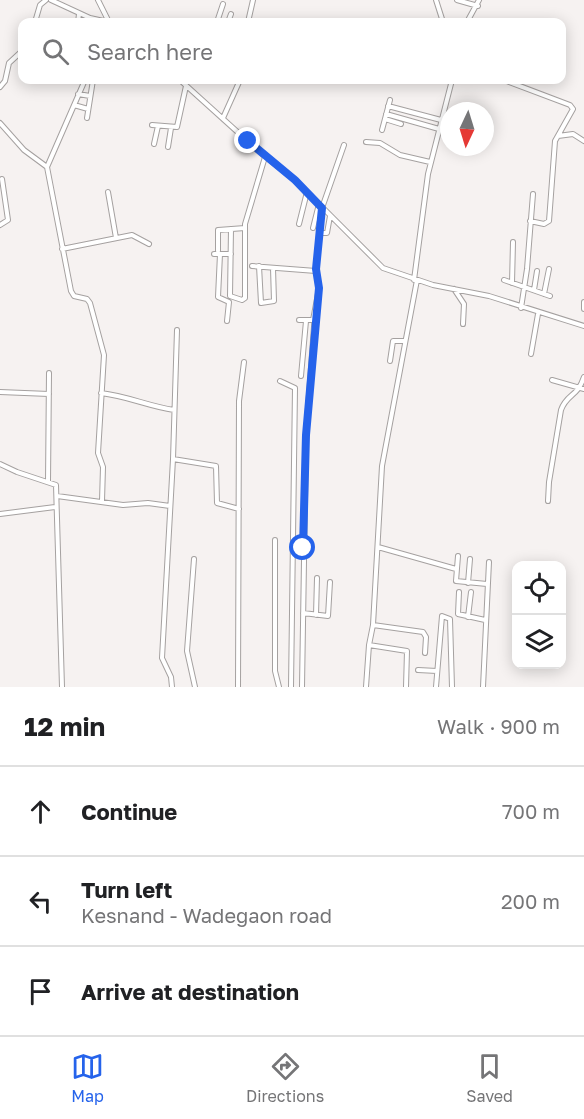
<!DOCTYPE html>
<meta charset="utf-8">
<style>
:root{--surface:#fff;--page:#f2f2f2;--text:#202124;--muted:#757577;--line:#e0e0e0;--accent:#2563eb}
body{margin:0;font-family:"Golos Text",sans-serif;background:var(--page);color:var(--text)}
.controls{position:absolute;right:18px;bottom:18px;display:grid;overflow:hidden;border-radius:12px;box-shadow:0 3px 15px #0003}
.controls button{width:54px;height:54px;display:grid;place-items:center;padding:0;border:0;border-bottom:2px solid var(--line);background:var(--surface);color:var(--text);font:30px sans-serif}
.compass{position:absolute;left:440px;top:102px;width:54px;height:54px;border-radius:50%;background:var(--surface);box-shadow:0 3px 15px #0003;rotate:184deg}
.stop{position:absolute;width:18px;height:18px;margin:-14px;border:4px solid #2563eb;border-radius:50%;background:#fff}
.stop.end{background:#2563eb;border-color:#fff;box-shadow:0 2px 6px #0008}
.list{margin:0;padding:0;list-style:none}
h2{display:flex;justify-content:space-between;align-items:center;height:78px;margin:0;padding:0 24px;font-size:26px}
h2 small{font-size:20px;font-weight:400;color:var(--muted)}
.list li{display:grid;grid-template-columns:39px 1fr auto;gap:18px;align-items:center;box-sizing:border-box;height:90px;padding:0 24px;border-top:2px solid var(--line)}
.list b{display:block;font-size:22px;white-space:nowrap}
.list p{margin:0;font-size:20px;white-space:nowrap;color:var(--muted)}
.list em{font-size:20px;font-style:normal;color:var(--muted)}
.icon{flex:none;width:33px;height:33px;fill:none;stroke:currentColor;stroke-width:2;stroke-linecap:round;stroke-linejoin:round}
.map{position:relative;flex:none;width:584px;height:687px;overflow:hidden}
.search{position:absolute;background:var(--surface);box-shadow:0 3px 15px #0003;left:18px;right:18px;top:18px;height:66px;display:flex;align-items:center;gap:15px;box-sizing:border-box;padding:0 21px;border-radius:12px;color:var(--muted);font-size:22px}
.sheet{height:348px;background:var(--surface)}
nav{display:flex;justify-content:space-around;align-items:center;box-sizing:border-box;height:84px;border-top:2px solid var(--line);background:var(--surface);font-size:16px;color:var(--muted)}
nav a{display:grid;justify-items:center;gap:3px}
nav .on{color:var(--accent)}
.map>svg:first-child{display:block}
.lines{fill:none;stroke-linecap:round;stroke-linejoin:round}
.minor-casing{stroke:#a5a1a0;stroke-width:6}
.minor{stroke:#fff;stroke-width:4}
.route{stroke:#2563eb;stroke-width:8}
</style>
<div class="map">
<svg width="584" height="687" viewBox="0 0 584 687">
<rect width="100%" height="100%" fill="#f6f2f1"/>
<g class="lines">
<defs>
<path id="minor" d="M51,0L90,18L108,22
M98,0L109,22
M436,0L443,22
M457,0L478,6
M35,22L40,5L46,0
M78,22L79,14
M217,22L223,4
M228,22L231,14
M248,22L253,0
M467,22L479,0
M85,80L47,167L71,291L74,296L87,299L90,303L104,355L98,453L103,467L102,501
M180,80L263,155L295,180L383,268L433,285L489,296L584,326
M504,80L570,105L573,109L555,141L549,221L544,224L530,221
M0,87L5,81L9,63L22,51
M78,94L90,96
M74,105L88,109
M388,106L441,120
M386,114L439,129
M87,118L93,80
M223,118L240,80
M385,119L401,124
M0,123L24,150L47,167
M152,125L177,127L186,86
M382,130L390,100
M558,136L573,134L584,141
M366,142L380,143L400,155L430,162
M154,144L158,126
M168,147L171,128
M108,192L116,238
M299,224L307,192
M0,225L8,220L2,179
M313,228L319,204
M231,229L230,296L242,300L245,298V224L265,157
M319,233H327L330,216
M62,249L132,235L149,244
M218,251V230L245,228
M214,254H231
M220,254L218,297L229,302L227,321
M252,266L316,271
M259,266L261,303L274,301L273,268
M414,280L428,174L452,80
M504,280L550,296
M512,283L513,242
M454,289L464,304L463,324
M534,290L537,271
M544,294L549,269
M584,302V309
M521,308L527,269L533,194
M299,320H313L319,288L316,269L322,208L344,145
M531,354L538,314
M390,361L393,341H404
M301,376L306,321
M552,380L584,389
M280,381L295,388L291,687
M0,392L49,394
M101,393C127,396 148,406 174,410
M173,459L216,466L217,503L239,509
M0,464L17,472L56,485L62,687
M48,482L49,373
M57,496L123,505L148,503L170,506
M548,501L549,482L561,410C567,393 577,398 584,377
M0,514L55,507
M275,540V671L279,687
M378,547L456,569
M458,556L456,581L487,584
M194,559L187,651L195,687
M468,583L470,559
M459,592L458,614L485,620
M303,613L328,616L330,582
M316,615L317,578
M468,617L471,592
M373,625L382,466L417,280
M369,645L407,651L406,687
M418,670L437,671
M172,687L171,677L162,658L173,459L177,330
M238,687L239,401L244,362
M302,687L306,435L315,313
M366,687L369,645L373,625L423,632L426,637L425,653
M436,687L442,616L450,619L452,687
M483,687L489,562"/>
</defs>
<!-- minor casing -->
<use href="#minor" class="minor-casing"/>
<!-- minor -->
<use href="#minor" class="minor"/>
</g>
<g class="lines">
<!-- route -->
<path class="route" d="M248,141L295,180L322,208L316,269L319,288L306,435L303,548"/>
</g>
</svg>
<div class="controls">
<button><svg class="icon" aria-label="locate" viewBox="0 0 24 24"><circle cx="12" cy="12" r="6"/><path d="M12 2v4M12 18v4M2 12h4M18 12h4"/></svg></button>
<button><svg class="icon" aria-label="layers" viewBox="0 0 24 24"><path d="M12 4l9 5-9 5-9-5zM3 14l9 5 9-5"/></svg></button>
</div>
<svg class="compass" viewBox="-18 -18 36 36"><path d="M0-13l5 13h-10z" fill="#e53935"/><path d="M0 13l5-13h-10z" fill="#757577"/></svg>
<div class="stop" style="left:303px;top:548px"></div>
<div class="stop end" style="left:248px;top:141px"></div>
<div class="search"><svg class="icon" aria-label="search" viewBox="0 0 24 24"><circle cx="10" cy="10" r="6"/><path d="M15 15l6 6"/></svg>Search here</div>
</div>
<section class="sheet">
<h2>12 min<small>Walk · 900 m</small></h2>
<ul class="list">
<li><svg class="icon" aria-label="ahead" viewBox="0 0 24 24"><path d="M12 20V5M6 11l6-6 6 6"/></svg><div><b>Continue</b></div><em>700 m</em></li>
<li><svg class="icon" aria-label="left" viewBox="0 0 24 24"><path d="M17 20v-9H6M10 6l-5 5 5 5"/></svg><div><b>Turn left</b><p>Kesnand - Wadegaon road</p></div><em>200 m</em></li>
<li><svg class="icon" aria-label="arrive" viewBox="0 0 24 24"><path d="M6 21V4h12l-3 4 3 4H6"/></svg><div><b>Arrive at destination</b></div></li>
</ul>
</section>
<nav>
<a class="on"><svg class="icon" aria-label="map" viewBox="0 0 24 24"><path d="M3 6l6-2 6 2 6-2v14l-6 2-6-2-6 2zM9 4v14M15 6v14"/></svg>Map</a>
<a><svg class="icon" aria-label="directions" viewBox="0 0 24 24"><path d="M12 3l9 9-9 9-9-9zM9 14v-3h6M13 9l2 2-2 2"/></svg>Directions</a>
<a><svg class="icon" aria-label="saved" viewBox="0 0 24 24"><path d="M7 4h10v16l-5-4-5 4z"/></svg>Saved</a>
</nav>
